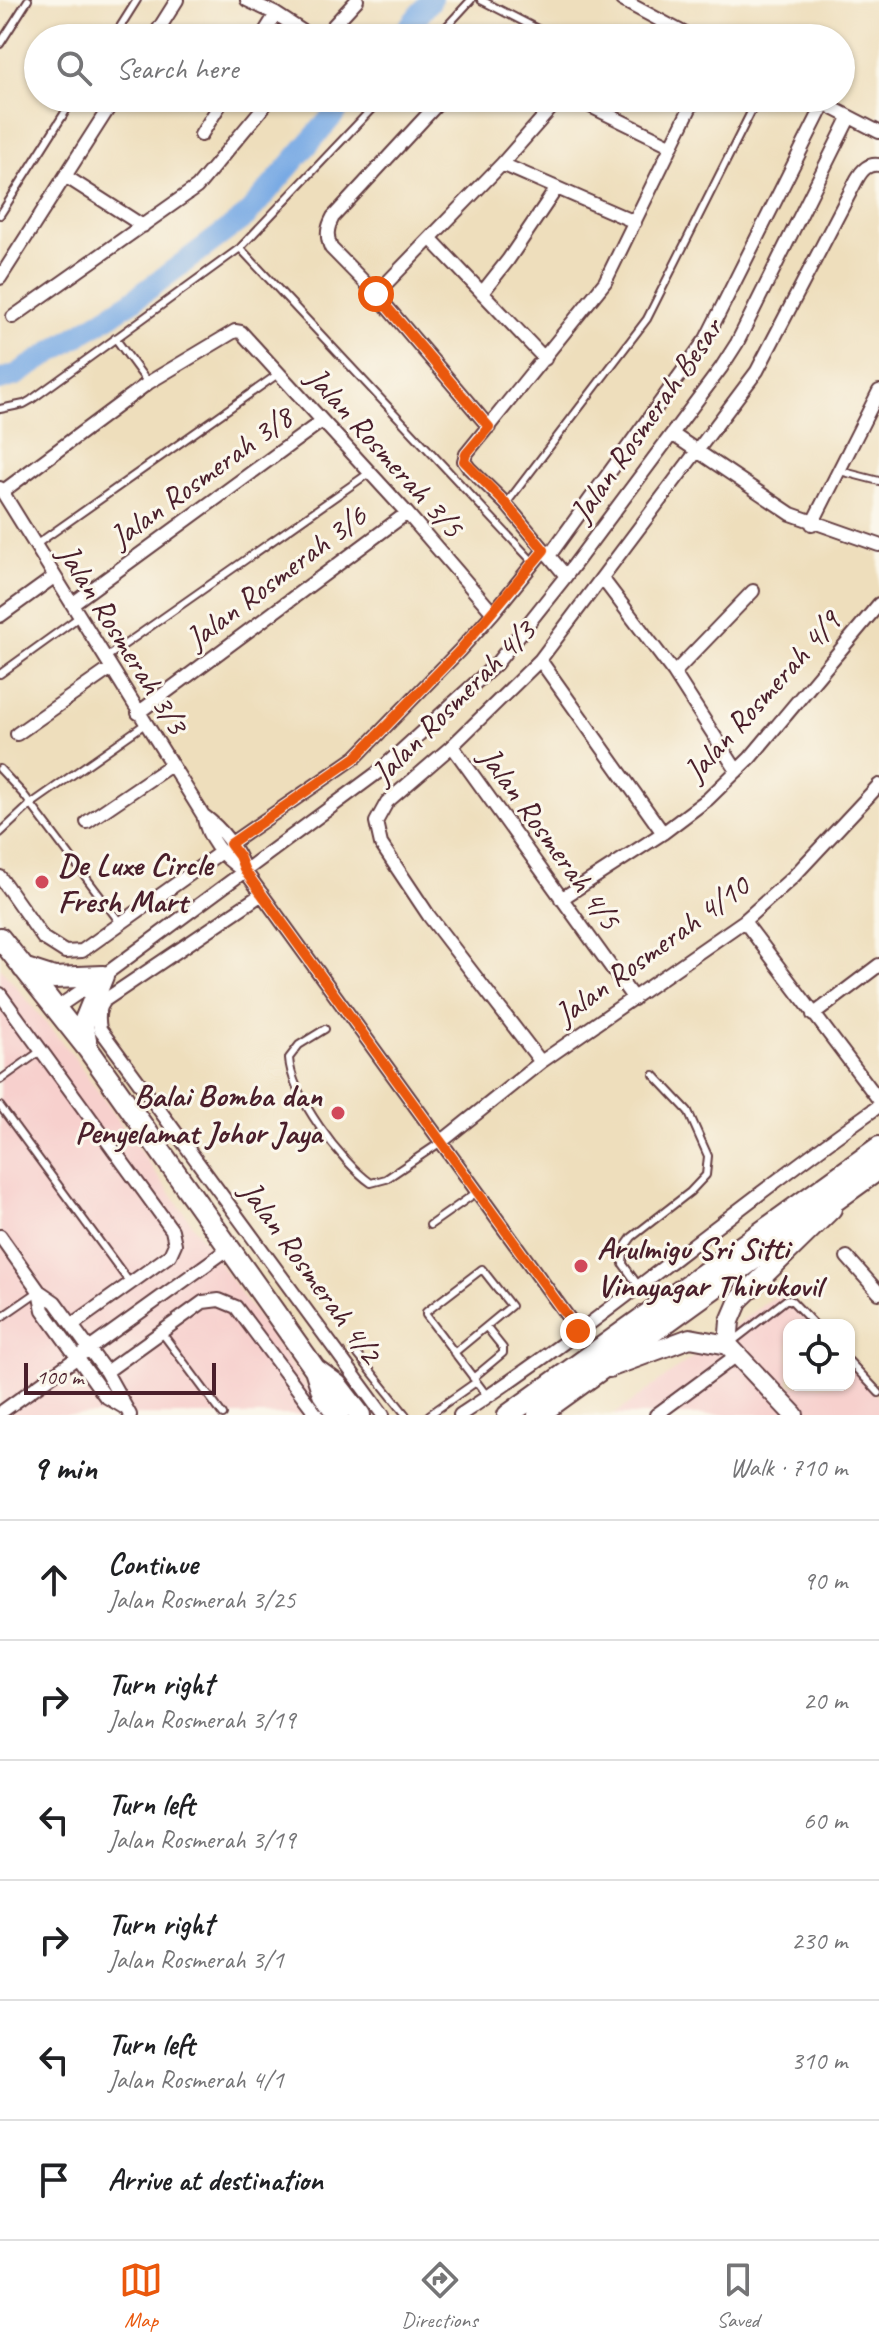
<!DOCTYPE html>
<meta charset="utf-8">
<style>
:root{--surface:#fff;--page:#f2f2f2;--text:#202124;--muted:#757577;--line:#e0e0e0;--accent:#ea580c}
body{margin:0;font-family:Caveat,sans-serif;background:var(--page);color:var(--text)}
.controls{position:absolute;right:24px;bottom:24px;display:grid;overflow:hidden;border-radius:16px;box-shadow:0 2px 6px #0004}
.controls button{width:72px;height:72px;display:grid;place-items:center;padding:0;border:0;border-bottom:2px solid var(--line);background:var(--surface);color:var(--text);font:40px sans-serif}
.scale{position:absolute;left:24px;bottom:20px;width:192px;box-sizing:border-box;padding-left:8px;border:4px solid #4a1f2b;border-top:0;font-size:22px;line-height:28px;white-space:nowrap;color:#4a1f2b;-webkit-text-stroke:6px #fbf7ec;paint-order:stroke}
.stop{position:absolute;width:24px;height:24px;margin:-18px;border:6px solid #ea580c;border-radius:50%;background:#fff}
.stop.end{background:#ea580c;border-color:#fff;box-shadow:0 2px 8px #0008}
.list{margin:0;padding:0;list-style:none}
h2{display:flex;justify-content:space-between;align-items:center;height:104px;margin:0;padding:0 32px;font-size:34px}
h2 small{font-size:26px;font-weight:400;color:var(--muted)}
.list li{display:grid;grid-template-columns:52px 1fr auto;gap:24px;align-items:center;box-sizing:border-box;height:120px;padding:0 32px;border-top:2px solid var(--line)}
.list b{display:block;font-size:30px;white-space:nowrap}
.list p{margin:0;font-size:26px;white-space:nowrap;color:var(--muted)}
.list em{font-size:26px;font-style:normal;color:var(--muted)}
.icon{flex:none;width:44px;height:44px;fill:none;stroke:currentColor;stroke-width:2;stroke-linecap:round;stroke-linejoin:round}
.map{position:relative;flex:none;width:879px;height:1415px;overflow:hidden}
.search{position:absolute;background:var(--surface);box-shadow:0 2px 6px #0004;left:24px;right:24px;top:24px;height:88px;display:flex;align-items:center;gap:20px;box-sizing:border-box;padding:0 28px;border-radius:44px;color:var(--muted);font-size:30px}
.sheet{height:824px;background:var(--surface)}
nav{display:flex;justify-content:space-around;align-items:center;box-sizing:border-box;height:112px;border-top:2px solid var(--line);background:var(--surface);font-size:22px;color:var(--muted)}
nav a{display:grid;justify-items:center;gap:4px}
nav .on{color:var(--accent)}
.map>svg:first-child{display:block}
.built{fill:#f7d0cd}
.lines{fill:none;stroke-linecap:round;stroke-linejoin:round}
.river{stroke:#79aae4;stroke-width:22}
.lane-casing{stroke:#633c41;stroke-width:10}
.street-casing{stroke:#633c41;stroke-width:16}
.secondary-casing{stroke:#633c41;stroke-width:22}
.primary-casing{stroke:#633c41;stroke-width:24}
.lane{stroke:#fff;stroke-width:6}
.street{stroke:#fff;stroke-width:12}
.secondary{stroke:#fff;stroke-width:18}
.primary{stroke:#fff;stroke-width:20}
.route{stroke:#ea580c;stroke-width:10}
.poi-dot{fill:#d1495b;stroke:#fbf7ec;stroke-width:3}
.labels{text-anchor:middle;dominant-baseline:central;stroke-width:6;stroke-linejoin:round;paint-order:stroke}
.street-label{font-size:32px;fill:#4a1f2b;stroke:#fbf7ec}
.poi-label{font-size:32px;font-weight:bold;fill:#4a1f2b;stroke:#fbf7ec;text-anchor:start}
</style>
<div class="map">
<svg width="879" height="1415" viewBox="0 0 879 1415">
<rect width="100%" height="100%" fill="#fbf7ec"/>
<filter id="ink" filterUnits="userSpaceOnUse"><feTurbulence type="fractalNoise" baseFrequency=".0125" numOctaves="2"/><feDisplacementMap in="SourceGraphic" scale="16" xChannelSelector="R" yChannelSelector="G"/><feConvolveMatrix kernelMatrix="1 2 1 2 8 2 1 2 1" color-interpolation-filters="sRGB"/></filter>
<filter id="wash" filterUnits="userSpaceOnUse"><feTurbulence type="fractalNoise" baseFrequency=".006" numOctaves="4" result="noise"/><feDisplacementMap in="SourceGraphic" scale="32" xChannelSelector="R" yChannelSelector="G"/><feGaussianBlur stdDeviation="1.8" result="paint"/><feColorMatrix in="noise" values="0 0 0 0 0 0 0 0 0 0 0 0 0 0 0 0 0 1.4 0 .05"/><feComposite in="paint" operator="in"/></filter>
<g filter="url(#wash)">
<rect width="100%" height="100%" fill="#eedebc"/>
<!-- built -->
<path class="built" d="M0,967L74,1057L327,1415H0Z
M783,1290L814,1325H789V1385H849V1364L879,1398V1415H614Z"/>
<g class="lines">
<!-- river -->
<path class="river" d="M400,38L431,0
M0,380L16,375L131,302L246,216L348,98"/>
</g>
</g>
<g filter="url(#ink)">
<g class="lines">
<defs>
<path id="lane" d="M481,0L555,38
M113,38L137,0
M436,38L471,0
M0,44L28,0
M673,98L690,107
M0,215L74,98
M240,248L533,562
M115,338L148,383
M0,409L24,404L31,400L240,248L382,98
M840,471L879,481
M506,504L647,319L758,98
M34,546L278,374
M104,659L369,473
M0,674L79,617
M0,769L24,795L121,924
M0,833L31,804L145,724
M325,1029L299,1045L289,1058C291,1095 341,1162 371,1183L386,1179L441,1142
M0,1080L42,1050
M0,1106L130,1283
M430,1225L477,1192
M638,1285L623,1264L624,1248L632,1237L690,1192L706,1175L708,1156L688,1111L654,1075
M0,1318L39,1291
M162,1333L223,1415
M732,1342L787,1299L792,1301L815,1325
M454,1353L511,1306L482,1269L426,1312V1315L488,1397
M358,1355L406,1415
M849,1361L879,1393
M473,1378L503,1353V1348L487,1328
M429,1415L476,1382"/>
<path id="street" d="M247,0L276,14L313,38
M622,0L693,38
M153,38L177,0
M261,38L276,14
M322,38L357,0
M443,98L333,217C327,228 326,236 331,248L376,294L489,427
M574,98L672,146
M813,98L879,132
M201,135L224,98
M502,164L635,222
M65,176L143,226
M431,239L545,359
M0,278L115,98
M482,293L508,260L556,189
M376,294L502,164L560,98
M13,317L197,187L271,98
M672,434L791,514L879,545
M0,488L203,815C208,840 223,858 244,871
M2,492L148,383L235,331L241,332L407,513L493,613
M812,524L879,391
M549,556L706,339L824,104
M566,576L506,504L469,468L464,461L466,454L605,282L695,98
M602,578L674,673L737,771
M72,604L322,421
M0,616L54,577
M540,660L663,833
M674,673L753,591
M138,713L407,513
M17,734L110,669
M452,746L634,999
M203,815C222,829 237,849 245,871L578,1331
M87,822L171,765
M230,844L356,757L460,650L493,613L544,550
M0,877L43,938L65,952L82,951L221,852
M262,894L105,1000C98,1009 98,1018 100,1029L383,1415
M561,899L663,833L708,799L750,758L879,604
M744,921L879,1100
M0,994L172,1230L175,1244L170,1255L72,1325
M55,1009L103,976L377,773L496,664L566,576L721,368L737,343L849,118
M813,1015L879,965
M541,1062L429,916L381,844L376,822L387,802L452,746L540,660L757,371L857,179C862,170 868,163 879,165
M441,1142L541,1062L744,921L793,877L879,785
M0,1236L39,1291L55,1302L106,1372L130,1415
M847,1257L879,1293
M39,1291L43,1310L105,1396L125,1408
M106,1372L203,1302L219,1300L236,1307L317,1415
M0,1413L228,1249
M460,1415C605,1320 737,1205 879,1106
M656,1415L737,1355"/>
<path id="secondary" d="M728,1345L730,1321L739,1300L832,1209
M609,1368L690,1338L728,1345L794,1415"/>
<path id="primary" d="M0,938L88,1049L315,1369L337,1385L360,1415
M23,968L54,978L103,976L83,1025L88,1049
M315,1369L323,1394L338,1415
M508,1415L879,1147
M538,1415L879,1169"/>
</defs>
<!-- lane casing -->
<use href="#lane" class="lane-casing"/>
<!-- street casing -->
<use href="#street" class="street-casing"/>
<!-- secondary casing -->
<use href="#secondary" class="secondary-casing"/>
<!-- primary casing -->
<use href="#primary" class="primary-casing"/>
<!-- lane -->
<use href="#lane" class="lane"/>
<!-- street -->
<use href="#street" class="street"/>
<!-- secondary -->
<use href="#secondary" class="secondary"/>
<!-- primary -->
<use href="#primary" class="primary"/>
</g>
</g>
<g class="lines" filter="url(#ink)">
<!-- route -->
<path class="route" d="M376,294L489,427L466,454L464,461L506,504L544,550L460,650L356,757L230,844L239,856L245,871L578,1331"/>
</g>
<!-- markers -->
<g class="poi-dot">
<circle cx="42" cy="882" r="8"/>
<circle cx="338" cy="1113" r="8"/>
<circle cx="581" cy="1266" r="8"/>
</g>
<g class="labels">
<!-- street labels -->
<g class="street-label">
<text transform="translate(646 420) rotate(-55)">Jalan Rosmerah Besar</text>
<text transform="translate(385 452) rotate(48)">Jalan Rosmerah 3/5</text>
<text transform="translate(201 477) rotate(-36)">Jalan Rosmerah 3/8</text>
<text transform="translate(276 577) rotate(-37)">Jalan Rosmerah 3/6</text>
<text transform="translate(123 639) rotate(58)">Jalan Rosmerah 3/3</text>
<text transform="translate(762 696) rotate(-48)">Jalan Rosmerah 4/9</text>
<text transform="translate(453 702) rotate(-45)">Jalan Rosmerah 4/3</text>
<text transform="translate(550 838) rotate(54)">Jalan Rosmerah 4/5</text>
<text transform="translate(652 950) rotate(-36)">Jalan Rosmerah 4/10</text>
<text transform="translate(311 1272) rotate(54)">Jalan Rosmerah 4/2</text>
</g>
<!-- poi labels -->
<g class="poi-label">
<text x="58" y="864">De Luxe Circle<tspan x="58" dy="37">Fresh Mart</tspan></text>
<text x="322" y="1095" text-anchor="end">Balai Bomba dan<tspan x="322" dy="37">Penyelamat Johor Jaya</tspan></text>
<text x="597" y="1248">Arulmigu Sri Sitti<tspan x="597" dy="37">Vinayagar Thirukovil</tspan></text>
</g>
</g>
</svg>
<div class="controls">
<button><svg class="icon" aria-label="locate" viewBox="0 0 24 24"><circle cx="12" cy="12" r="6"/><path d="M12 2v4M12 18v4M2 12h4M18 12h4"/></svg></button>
</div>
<div class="scale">100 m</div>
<div class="stop" style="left:376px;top:294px"></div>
<div class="stop end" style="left:578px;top:1331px"></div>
<div class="search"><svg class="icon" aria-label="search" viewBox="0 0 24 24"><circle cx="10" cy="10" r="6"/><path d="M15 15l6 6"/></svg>Search here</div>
</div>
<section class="sheet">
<h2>9 min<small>Walk · 710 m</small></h2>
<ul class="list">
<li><svg class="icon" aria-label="ahead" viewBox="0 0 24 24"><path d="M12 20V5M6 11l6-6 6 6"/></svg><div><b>Continue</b><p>Jalan Rosmerah 3/25</p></div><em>90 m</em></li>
<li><svg class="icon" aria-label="right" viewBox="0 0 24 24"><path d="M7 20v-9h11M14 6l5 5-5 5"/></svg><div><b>Turn right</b><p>Jalan Rosmerah 3/19</p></div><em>20 m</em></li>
<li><svg class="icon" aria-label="left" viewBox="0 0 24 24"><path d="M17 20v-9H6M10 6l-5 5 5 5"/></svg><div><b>Turn left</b><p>Jalan Rosmerah 3/19</p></div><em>60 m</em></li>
<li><svg class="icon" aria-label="right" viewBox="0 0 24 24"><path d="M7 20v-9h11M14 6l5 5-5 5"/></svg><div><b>Turn right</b><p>Jalan Rosmerah 3/1</p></div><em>230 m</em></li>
<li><svg class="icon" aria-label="left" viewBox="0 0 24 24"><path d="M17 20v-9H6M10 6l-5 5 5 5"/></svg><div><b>Turn left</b><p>Jalan Rosmerah 4/1</p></div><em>310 m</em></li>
<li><svg class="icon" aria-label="arrive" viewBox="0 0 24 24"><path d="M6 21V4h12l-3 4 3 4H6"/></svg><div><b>Arrive at destination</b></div></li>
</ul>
</section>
<nav>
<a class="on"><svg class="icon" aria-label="map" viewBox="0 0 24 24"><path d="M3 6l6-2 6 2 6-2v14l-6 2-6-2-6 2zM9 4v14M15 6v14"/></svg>Map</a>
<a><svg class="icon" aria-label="directions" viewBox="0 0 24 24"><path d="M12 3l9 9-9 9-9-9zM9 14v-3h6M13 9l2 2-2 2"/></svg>Directions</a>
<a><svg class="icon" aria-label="saved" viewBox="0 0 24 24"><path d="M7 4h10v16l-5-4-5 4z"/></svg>Saved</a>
</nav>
